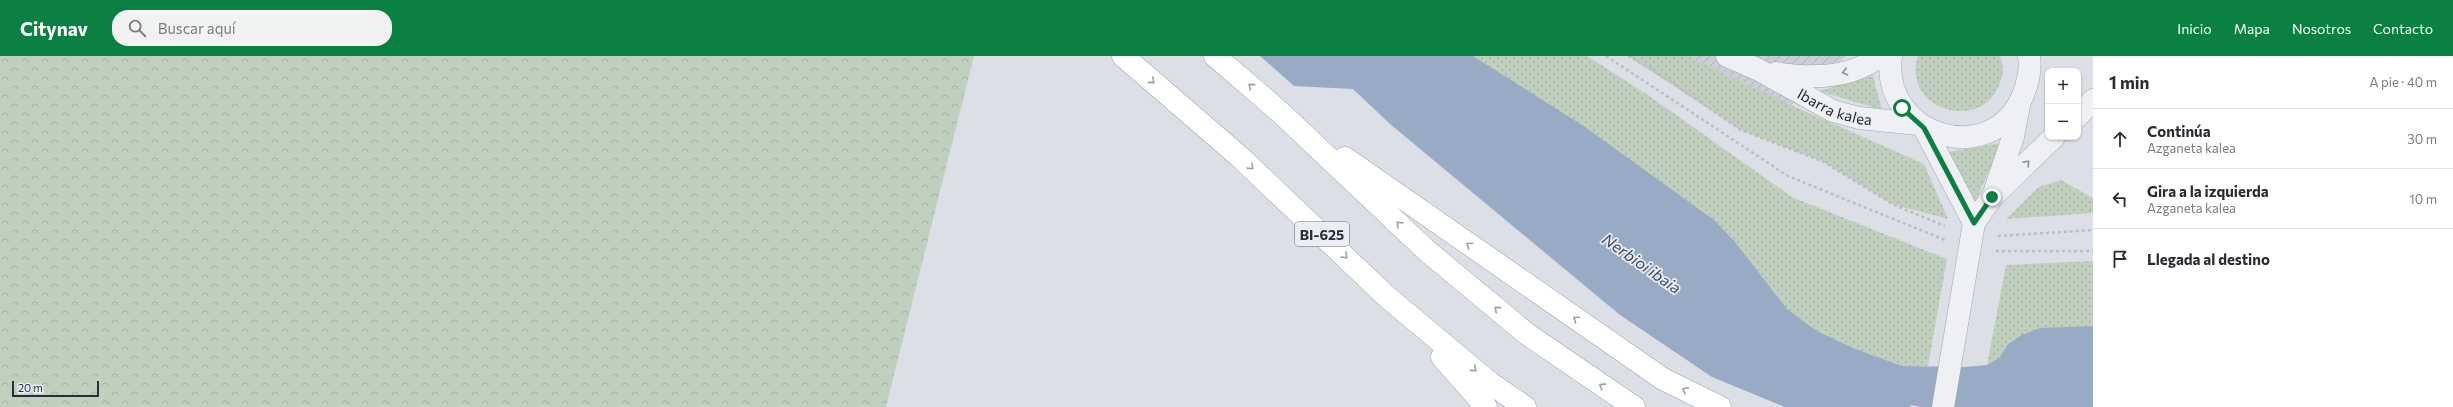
<!DOCTYPE html>
<html lang="es">
<meta charset="utf-8">
<style>
:root{--surface:#fff;--page:#f2f2f3;--text:#2b2b33;--muted:#7c7c81;--line:#e1e1e2;--accent:#0b8043}
body{margin:0;font-family:Commissioner,sans-serif;background:var(--page);color:var(--text)}
.controls{position:absolute;right:12px;top:12px;display:grid;overflow:hidden;border-radius:8px;box-shadow:0 1px 3px #0004}
.controls button{width:36px;height:36px;display:grid;place-items:center;padding:0;border:0;border-bottom:1px solid var(--line);background:var(--surface);color:var(--text);font:20px sans-serif}
.scale{position:absolute;left:12px;bottom:10px;width:87px;box-sizing:border-box;padding-left:4px;border:2px solid #272d3b;border-top:0;font-size:11px;line-height:14px;white-space:nowrap;color:#272d3b;-webkit-text-stroke:3px #eceef4;paint-order:stroke}
.stop{position:absolute;width:12px;height:12px;margin:-9px;border:3px solid #0b8043;border-radius:50%;background:#fff}
.stop.end{background:#0b8043;border-color:#fff;box-shadow:0 1px 4px #0008}
.list{margin:0;padding:0;list-style:none}
h2{display:flex;justify-content:space-between;align-items:center;height:52px;margin:0;padding:0 16px;font-size:17px}
h2 small{font-size:13px;font-weight:400;color:var(--muted)}
.list li{display:grid;grid-template-columns:26px 1fr auto;gap:12px;align-items:center;box-sizing:border-box;height:60px;padding:0 16px;border-top:1px solid var(--line)}
.list b{display:block;font-size:15px;white-space:nowrap}
.list p{margin:0;font-size:13px;white-space:nowrap;color:var(--muted)}
.list em{font-size:13px;font-style:normal;color:var(--muted)}
.icon{flex:none;width:22px;height:22px;fill:none;stroke:currentColor;stroke-width:2;stroke-linecap:round;stroke-linejoin:round}
.map{position:relative;flex:none;width:2093px;height:351px;overflow:hidden}
header{display:flex;align-items:center;gap:24px;box-sizing:border-box;height:56px;padding:0 20px;background:var(--accent);color:#fff}
header strong{font-size:19px}
nav{display:flex;gap:22px;margin-inline-start:auto;font-size:14px}
.search{width:280px;height:36px;background:var(--page);display:flex;align-items:center;gap:10px;box-sizing:border-box;padding:0 14px;border-radius:16px;color:var(--muted);font-size:15px}
main{display:flex}
aside{flex:1;background:var(--surface)}
.map>svg:first-child{display:block}
.industrial{fill:url(#industrial-furrows)}
.green{fill:url(#green-dots)}
.forest{fill:url(#forest-crowns)}
.water{fill:#99aac4}
.lines{fill:none;stroke-linecap:round;stroke-linejoin:round}
.minor-casing{stroke:#a3a6af;stroke-width:23}
.major-casing{stroke:#9da3b1;stroke-width:23}
.path{stroke:#bbbdc4;stroke-width:2.5;stroke-dasharray:3 3;stroke-linecap:butt}
.minor{stroke:#eff0f4;stroke-width:22}
.major{stroke:#fff;stroke-width:22}
.oneway{stroke:#8b8e98}
.oneway2{stroke:#9ea0a7}
.route{stroke:#0b8043;stroke-width:5}
.labels{text-anchor:middle;dominant-baseline:central;stroke-width:3.5;stroke-linejoin:round;paint-order:stroke}
.shield{fill:#eceef4;stroke:#626772;stroke-width:1}
.shield-label{font-size:14px;font-weight:bold;fill:#272d3b}
.street-label{font-size:15px;fill:#272d3b;stroke:#eceef4}
.water-label{font-size:16px;font-style:italic;fill:#34486c;stroke:#eceef4}
</style>
<header>
<strong>Citynav</strong>
<div class="search"><svg class="icon" aria-label="search" viewBox="0 0 24 24"><circle cx="10" cy="10" r="6"/><path d="M15 15l6 6"/></svg>Buscar aquí</div>
<nav><a>Inicio</a><a>Mapa</a><a>Nosotros</a><a>Contacto</a></nav>
</header>
<main>
<div class="map">
<svg width="2093" height="351" viewBox="0 0 2093 351">
<defs>
<pattern id="industrial-furrows" width="10" height="10" patternUnits="userSpaceOnUse"><rect width="10" height="10" fill="#cbced7"/><path d="M-1 1l2-2M0 10L10 0M9 11l2-2" fill="none" stroke="#aeb1b9"/></pattern>
<pattern id="green-dots" width="8" height="8" patternUnits="userSpaceOnUse"><rect width="8" height="8" fill="#c1cfbe"/><path d="M2 2h.1M6 6h.1" fill="none" stroke="#a6b2a4" stroke-width="1.8" stroke-linecap="round"/></pattern>
<pattern id="forest-crowns" width="20" height="18" patternUnits="userSpaceOnUse"><rect width="20" height="18" fill="#c1cfbe"/><path d="M2 6a3 3 0 1 1 6 0M12 15a3 3 0 1 1 6 0" fill="none" stroke="#a6b2a4"/></pattern>
</defs>
<rect width="100%" height="100%" fill="#dddfe6"/>
<!-- industrial -->
<path class="industrial" d="M1688,0H1846L1791,49Z"/>
<!-- green -->
<path class="green" d="M1473,0H1587L1648,39L1792,141L1947,203L1928,310H1902L1853,292L1817,275L1787,253L1736,187Z
M1628,0H1688L1791,49L1924,108L1948,163L1892,148L1824,106L1741,74Z
M1918,0H2000C2004,12 2004,17 1999,29C1981,77 1901,54 1918,0Z
M1873,20L1882,54L1819,35Z
M2001,87L1972,154L1948,96Z
M2061,124L2093,142V157L2006,163L2039,131Z
M2093,205V270L2063,272L2008,288L2000,301L1987,309L2006,209Z"/>
<!-- forest -->
<path class="forest" d="M0,0H974L886,351H0Z"/>
<!-- water -->
<path class="water" d="M1260,0H1473L1585,71L1714,164L1736,187L1787,253L1817,275L1853,292L1902,310L1965,311L1987,309L2000,301L2008,288L2022,279L2040,272L2093,270V351H1921L1911,349L1910,351H1785L1712,321L1620,259L1390,68L1353,33L1294,30Z"/>
<g class="lines">
<defs>
<g id="minor">
<path id="s1" d="M1727,0L1759,14L1833,55L1859,62L1918,68"/>
<path d="M1891,0C1880,81 1993,114 2023,39C2028,27 2031,13 2029,0"/>
<path d="M1776,17C1811,23 1851,23 1880,0"/>
<path d="M2078,60L2093,44"/>
<path d="M1924,72L1974,167"/>
<path d="M1994,137L2013,81L2019,49"/>
<path d="M1943,351L1974,167L1992,141L2054,81"/>
</g>
<path id="major" d="M1123,0L1240,101L1386,240L1490,327L1525,351
M1215,0L1280,56L1426,194L1527,278L1634,351
M1345,102L1663,323L1720,351
M1442,301L1486,351"/>
</defs>
<!-- minor casing -->
<use href="#minor" class="minor-casing"/>
<!-- major casing -->
<use href="#major" class="major-casing"/>
<!-- path -->
<path class="path" d="M1606,0L1788,120L1945,184
M1628,0L1661,19L1741,74L1824,106L1892,148L1945,170
M1998,180L2093,174
M1996,195H2093"/>
<!-- minor -->
<use href="#minor" class="minor"/>
<!-- major -->
<use href="#major" class="major"/>
</g>
<!-- one-way arrows -->
<defs><path id="oneway-chevron" d="M-2-3.5L2.5 0L-2 3.5" fill="none" stroke-width="1.6" stroke-linecap="round" stroke-linejoin="round"/></defs>
<g class="oneway">
<use href="#oneway-chevron" transform="translate(1845 16) rotate(168)"/>
<use href="#oneway-chevron" transform="translate(2027 107) rotate(-45)"/>
</g>
<g class="oneway2">
<use href="#oneway-chevron" transform="translate(1152 25) rotate(41)"/>
<use href="#oneway-chevron" transform="translate(1251 30) rotate(-139)"/>
<use href="#oneway-chevron" transform="translate(1251 111) rotate(44)"/>
<use href="#oneway-chevron" transform="translate(1399 168) rotate(-136)"/>
<use href="#oneway-chevron" transform="translate(1469 189) rotate(-145)"/>
<use href="#oneway-chevron" transform="translate(1345 200) rotate(44)"/>
<use href="#oneway-chevron" transform="translate(1497 253) rotate(-140)"/>
<use href="#oneway-chevron" transform="translate(1576 263) rotate(-145)"/>
<use href="#oneway-chevron" transform="translate(1474 313) rotate(40)"/>
<use href="#oneway-chevron" transform="translate(1602 330) rotate(-147)"/>
<use href="#oneway-chevron" transform="translate(1685 334) rotate(-153)"/>
</g>
<g class="lines">
<!-- route -->
<path class="route" d="M1902,52L1924,72L1974,167L1992,141"/>
</g>
<g class="labels">
<!-- shield labels -->
<rect class="shield" x="1295" y="166" width="54" height="24" rx="3"/>
<g class="shield-label">
<text x="1322" y="178">BI-625</text>
</g>
<!-- street labels -->
<g class="street-label">
<text stroke="none"><textPath href="#s1" startOffset="120">Ibarra kalea</textPath></text>
</g>
<!-- water labels -->
<g class="water-label">
<text transform="translate(1642 207) rotate(35)">Nerbioi ibaia</text>
</g>
</g>
</svg>
<div class="controls">
<button>+</button>
<button>−</button>
</div>
<div class="scale">20 m</div>
<div class="stop" style="left:1902px;top:52px"></div>
<div class="stop end" style="left:1992px;top:141px"></div>
</div>
<aside>
<h2>1 min<small>A pie · 40 m</small></h2>
<ul class="list">
<li><svg class="icon" aria-label="ahead" viewBox="0 0 24 24"><path d="M12 20V5M6 11l6-6 6 6"/></svg><div><b>Continúa</b><p>Azganeta kalea</p></div><em>30 m</em></li>
<li><svg class="icon" aria-label="left" viewBox="0 0 24 24"><path d="M17 20v-9H6M10 6l-5 5 5 5"/></svg><div><b>Gira a la izquierda</b><p>Azganeta kalea</p></div><em>10 m</em></li>
<li><svg class="icon" aria-label="arrive" viewBox="0 0 24 24"><path d="M6 21V4h12l-3 4 3 4H6"/></svg><div><b>Llegada al destino</b></div></li>
</ul>
</aside>
</main>
